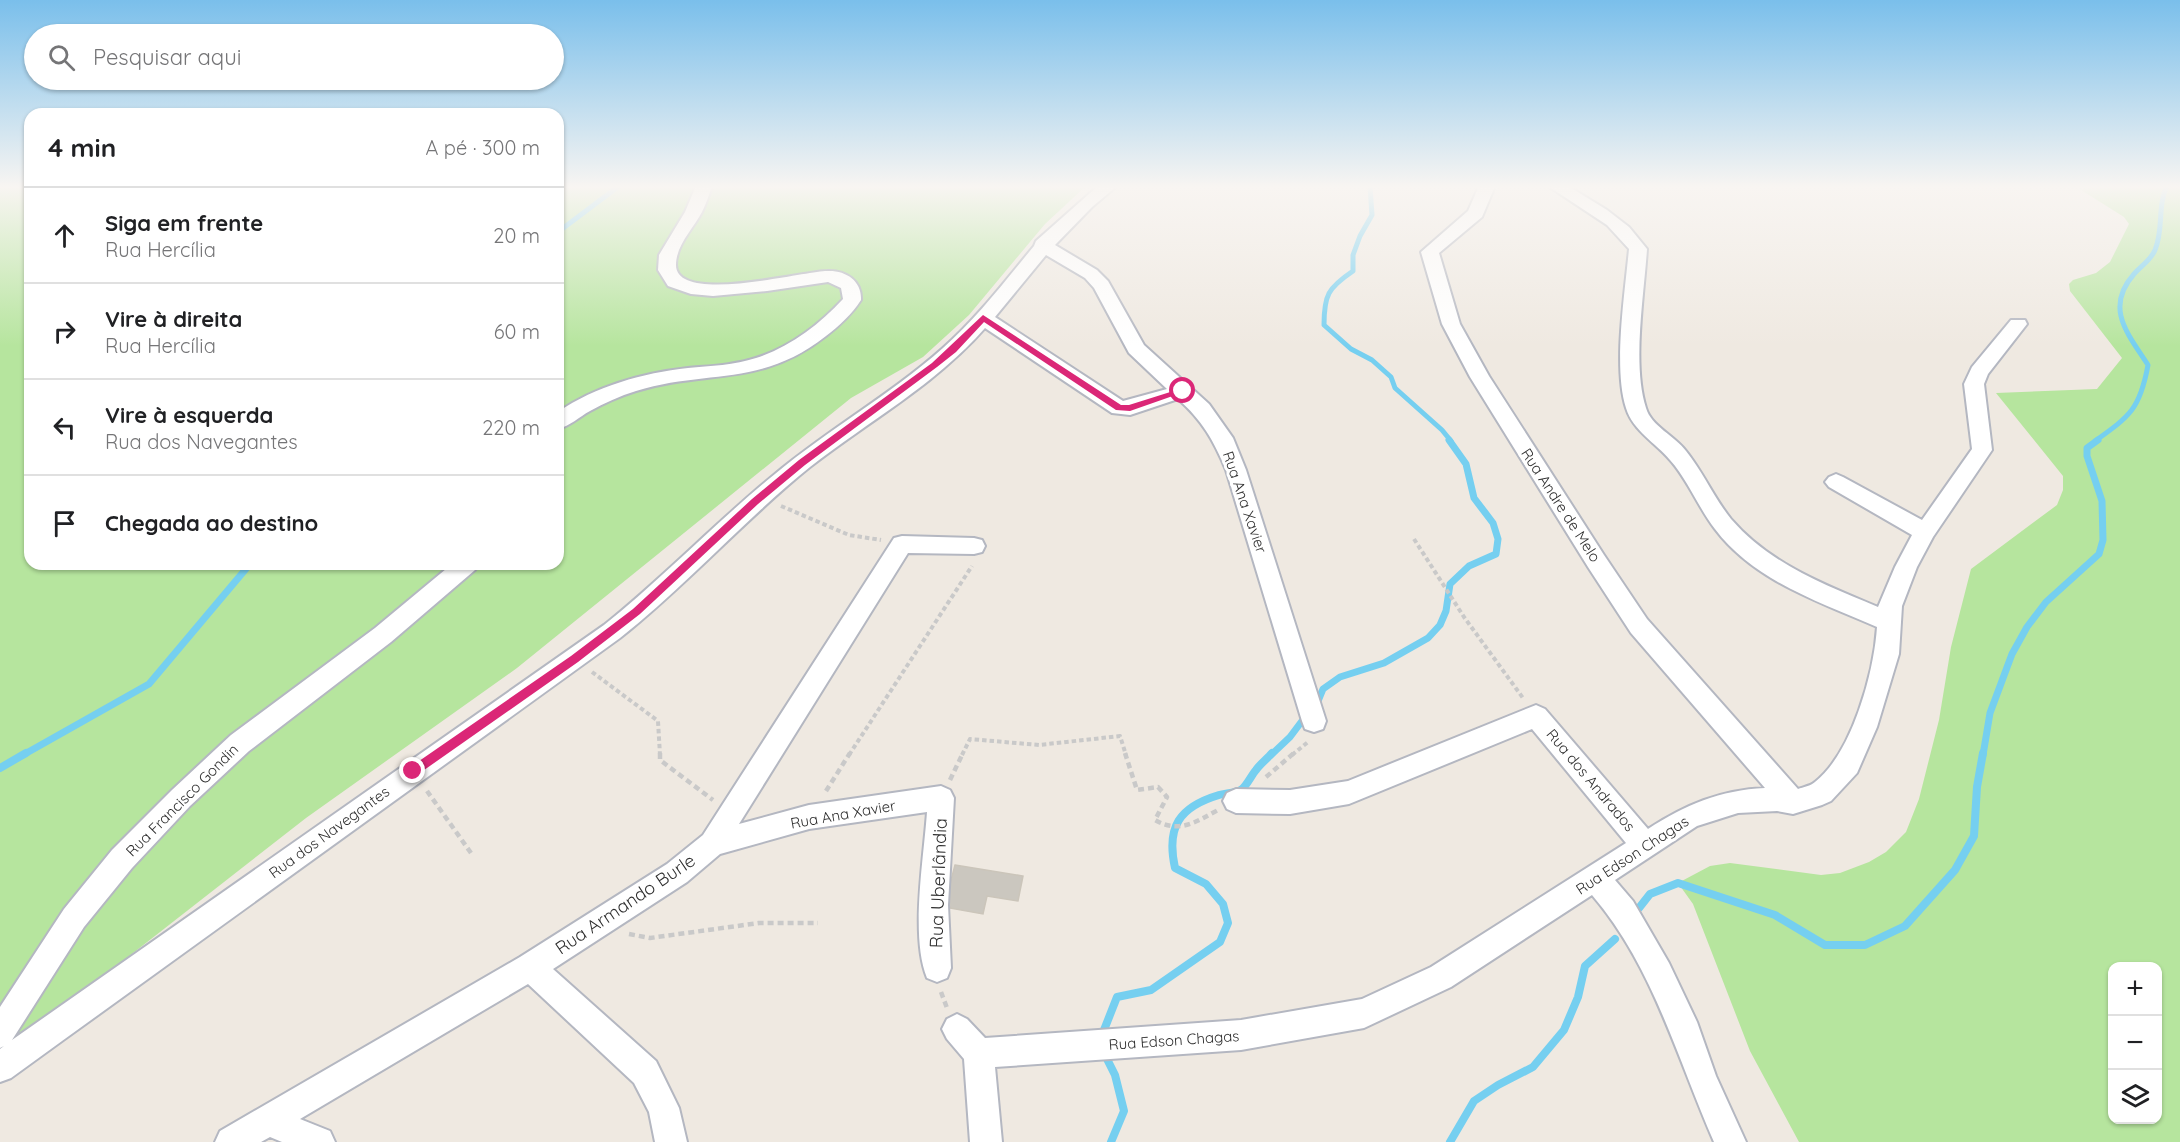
<!DOCTYPE html>
<html lang="pt">
<meta charset="utf-8">
<style>
:root{--surface:#fff;--page:#f2f2f2;--text:#202124;--muted:#757577;--line:#e0e0e0}
body{margin:0;font-family:Quicksand,sans-serif;background:var(--page);color:var(--text)}
.controls{position:absolute;right:18px;bottom:18px;display:grid;overflow:hidden;border-radius:12px;box-shadow:0 2px 4px #0004}
.controls button{width:54px;height:54px;display:grid;place-items:center;padding:0;border:0;border-bottom:2px solid var(--line);background:var(--surface);color:var(--text);font:30px sans-serif}
.stop{position:absolute;width:18px;height:18px;margin:-14px;border:4px solid #db2777;border-radius:50%;background:#fff}
.stop.end{background:#db2777;border-color:#fff;box-shadow:0 2px 6px #0008}
.list{margin:0;padding:0;list-style:none}
h2{display:flex;justify-content:space-between;align-items:center;height:78px;margin:0;padding:0 24px;font-size:26px}
h2 small{font-size:20px;font-weight:400;color:var(--muted)}
.list li{display:grid;grid-template-columns:39px 1fr auto;gap:18px;align-items:center;box-sizing:border-box;height:96px;padding:0 24px;border-top:2px solid var(--line)}
.list b{display:block;font-size:22px;white-space:nowrap}
.list p{margin:0;font-size:20px;white-space:nowrap;color:var(--muted)}
.list em{font-size:20px;font-style:normal;color:var(--muted)}
.icon{flex:none;width:33px;height:33px;fill:none;stroke:currentColor;stroke-width:2;stroke-linecap:round;stroke-linejoin:round}
.map{position:relative;flex:none;width:2180px;height:1142px;overflow:hidden}
.search{position:absolute;background:var(--surface);box-shadow:0 2px 4px #0004;left:24px;top:24px;width:540px;height:66px;display:flex;align-items:center;gap:15px;box-sizing:border-box;padding:0 21px;border-radius:33px;color:var(--muted);font-size:22px}
.panel{position:absolute;background:var(--surface);box-shadow:0 2px 4px #0004;left:24px;top:108px;width:540px;height:462px;border-radius:18px}
.map>svg:first-child{display:block}
.green{fill:#b6e59e;fill-rule:evenodd}
.lines{fill:none;stroke-linecap:round;stroke-linejoin:round}
.stream-far2{stroke:#75cff0;stroke-width:5}
.stream-far1{stroke:#75cff0;stroke-width:7}
.stream{stroke:#75cff0;stroke-width:8}
.building{fill:#cbc7bf;stroke:#cbc5ba;stroke-width:1.5}
.street-casing{stroke:#b4b7c1;stroke-width:4}
.path-far1{stroke:#c9c9c9;stroke-width:4;stroke-dasharray:4.5 3;stroke-linecap:butt}
.path{stroke:#c9c9c9;stroke-width:4.5;stroke-dasharray:6 4;stroke-linecap:butt}
.street{fill:#fff;fill-rule:evenodd}
.route{fill:#db2777}
.labels{text-anchor:middle;dominant-baseline:central;stroke-width:6;stroke-linejoin:round;paint-order:stroke}
.street-label{font-size:15px;fill:#2e2e2e;stroke:#fff}
.near-street-label{font-size:18px;fill:#2e2e2e;stroke:#fff}
</style>
<div class="map">
<svg width="2180" height="1142" viewBox="0 0 2180 1142">
<rect width="100%" height="100%" fill="#efe9e1"/>
<!-- green -->
<path class="green" d="M0,186H30V564H558V186H1086L1045,224L969,315L923,357L851,398L517,668L306,818L0,1057Z
M2092,186H2180V1142H1799L1750,1051L1693,904L1678,883L1710,866L1730,863L1821,875L1840,873L1869,862L1886,852L1906,832L1919,799L1939,720L1951,647L1971,569L2057,505L2063,490V476L1996,393L2097,389L2122,358L2070,291L2069,284L2073,280L2096,273L2110,262L2129,224L2124,217L2081,190ZM2112,966H2158V1120H2112Z"/>
<g class="lines">
<!-- stream-far2 -->
<path class="stream-far2" d="M1370,186L1372,215L1360,236L1353,255V271C1328,288 1324,295 1324,325L1351,349L1372,360L1391,377L1395,388L1442,430L1451,441
M558,232L619,186
M2095,441C2130,416 2140,409 2148,365C2128,334 2104,308 2134,274C2141,266 2151,260 2155,250C2164,229 2157,206 2167,186"/>
<!-- stream-far1 -->
<path class="stream-far1" d="M1316,706L1323,689L1340,677L1384,663L1428,638L1440,625L1446,611L1450,584L1469,566L1496,554L1498,539L1493,523L1474,498L1466,464L1449,440
M23,755L149,684L250,564
M1271,755L1290,737L1308,713
M1983,755L1990,713L2012,654L2027,627L2046,602L2099,554L2103,540L2102,501L2087,456V448L2098,440"/>
<!-- stream -->
<path class="stream" d="M0,768L26,753
M1639,908L1650,894L1678,883L1775,915L1825,945H1865L1905,926L1955,870L1974,836L1977,787L1983,753
M1104,1036V1030L1117,997L1151,990L1220,942L1228,923L1223,904L1206,884L1175,868C1166,827 1179,807 1219,795C1226,793 1237,793 1242,789C1247,785 1251,776 1256,770C1260,764 1267,759 1272,753
M1104,1053L1115,1075L1124,1111L1111,1142
M1450,1142L1474,1101L1498,1085L1533,1067L1564,1030L1578,997L1585,966L1615,939"/>
</g>
<!-- building -->
<path class="building" d="M955,865L1023,876L1018,901L987,896L983,914L944,907Z"/>
<g class="lines">
<defs>
<path id="street" d="M696,186H712C709,195 706,204 702,212C693,229 676,245 676,265C676,305 804,271 827,271C846,270 862,281 861,300C852,314 839,326 826,336C760,388 707,369 636,391C620,396 604,403 590,411C579,417 570,426 558,429V412C596,386 643,373 688,368C710,366 735,365 756,358C790,347 819,325 843,299L841,288L828,282L767,291L713,296L691,294L668,286L658,270L659,255L685,212Z
M1098,186H1117L1092,207L1055,245L1097,270L1108,281L1144,345L1209,404L1233,438L1246,470L1326,721L1323,729L1314,732L1305,729L1302,721L1226,470C1214,441 1202,420 1178,399L1130,415L1112,413L985,328C935,385 869,421 810,467C744,520 687,585 620,638L62,1041L11,1078L0,1082V1049L4,1046L0,1048V1007L64,909L112,850L172,790L231,735L375,628L452,564H478L475,570L391,642L249,751L190,806L132,868L84,927L12,1040L604,625C663,578 716,522 775,474C829,429 890,395 943,348C977,318 1005,281 1034,246L1036,241ZM1046,255L1085,278L1094,288L1129,353L1167,389L1123,401L995,317Z
M1479,186H1495L1482,217L1439,253L1460,324L1489,376L1604,555L1647,619L1798,789C1803,787 1811,786 1815,782C1852,753 1874,673 1877,627C1820,602 1754,581 1715,529C1698,507 1688,480 1670,460C1656,443 1633,431 1626,408C1613,368 1625,292 1629,249L1607,225L1548,186H1568L1607,210L1629,227L1647,249C1644,295 1632,365 1646,408C1651,426 1675,436 1686,451C1703,472 1714,498 1731,519C1770,564 1825,585 1878,607L1895,567L1912,535L1829,487L1825,482L1829,477L1836,474L1843,477L1922,520L1972,449L1964,384L1972,367L2011,320H2025L2027,324L1988,374L1984,384L1992,450L1933,537L1917,567L1902,606L1899,654L1877,727L1857,773L1831,801L1822,805L1793,814L1777,811L1738,813L1697,826L1615,880L1633,901L1669,963L1697,1022L1716,1076L1746,1142H1714C1677,1058 1653,966 1592,895L1451,987L1364,1028L1241,1050L995,1067L1002,1142H970L964,1059L947,1039L942,1029L947,1019L957,1014L967,1019L985,1038L1241,1020L1362,999L1431,967L1626,843L1532,729L1349,804L1290,814L1236,813L1227,809L1223,801L1227,793L1236,789L1290,790L1348,781L1536,705L1545,709L1648,829C1685,805 1720,790 1765,788L1631,633L1588,567L1470,377L1442,324L1421,252L1468,211Z
M902,536L974,538L982,540L985,546L982,552L974,554L908,553L739,824L809,805L941,786L950,790L954,798L948,905L951,968L947,978L937,982L927,978C910,937 924,857 927,812L809,829L720,854L687,882L553,969L656,1061L679,1108L687,1142H655L649,1112L634,1083L528,984L300,1119L330,1131L335,1142H282L270,1137L261,1142H215L220,1131L520,957L667,864L703,835L894,538Z"/>
</defs>
<!-- street casing -->
<use href="#street" class="street-casing"/>
<!-- path-far1 -->
<path class="path-far1" d="M781,506L849,535L881,540
M1414,539L1464,617L1523,698
M592,672L658,721L660,755
M849,755L972,566
M962,755L970,739L1039,745L1120,736L1126,755
M1292,755L1308,742"/>
<!-- path -->
<path class="path" d="M660,753V760L713,800
M1125,753L1137,790L1158,787L1167,797L1155,820C1179,834 1196,822 1218,810
M1266,777L1294,753
M950,780L963,753
M427,791L471,853
M826,791L850,753
M629,934L650,938L759,923H818
M941,992L947,1008"/>
<!-- street -->
<use href="#street" class="street"/>
</g>
<!-- sky -->
<linearGradient id="sky" x2="0" y2="1"><stop stop-color="#7abfeb"/><stop offset="0.54" stop-color="#f8f5f2"/><stop offset="1" stop-color="#f8f5f2" stop-opacity="0"/></linearGradient>
<rect width="2180" height="346" fill="url(#sky)"/>
<!-- route -->
<path class="route" d="M983,315L1121,405H1129L1183,388L1187,391L1130,411L1116,410L984,322L956,352L937,367L805,465L758,504L640,614L578,662L417,775H409V768L571,656L633,609L752,499L799,460L932,363Z"/>
<g class="labels">
<!-- street labels -->
<g class="street-label">
<text transform="translate(1245 502) rotate(71)">Rua Ana Xavier</text>
<text transform="translate(1561 505) rotate(57)">Rua Andre de Melo</text>
<text transform="translate(1591 780) rotate(50)">Rua dos Andrados</text>
<text transform="translate(182 800) rotate(-45)">Rua Francisco Gondin</text>
<text transform="translate(843 814) rotate(-10)">Rua Ana Xavier</text>
<text transform="translate(329 832) rotate(-36)">Rua dos Navegantes</text>
<text transform="translate(1632 855) rotate(-33)">Rua Edson Chagas</text>
<text transform="translate(1174 1040) rotate(-4)">Rua Edson Chagas</text>
</g>
<!-- near-street labels -->
<g class="near-street-label">
<text transform="translate(938 883) rotate(-88)">Rua Uberlândia</text>
<text transform="translate(625 904) rotate(-34)">Rua Armando Burle</text>
</g>
</g>
</svg>
<div class="controls">
<button>+</button>
<button>−</button>
<button><svg class="icon" aria-label="layers" viewBox="0 0 24 24"><path d="M12 4l9 5-9 5-9-5zM3 14l9 5 9-5"/></svg></button>
</div>
<div class="stop" style="left:1183px;top:391px"></div>
<div class="stop end" style="left:413px;top:771px"></div>
<div class="search"><svg class="icon" aria-label="search" viewBox="0 0 24 24"><circle cx="10" cy="10" r="6"/><path d="M15 15l6 6"/></svg>Pesquisar aqui</div>
<section class="panel">
<h2>4 min<small>A pé · 300 m</small></h2>
<ul class="list">
<li><svg class="icon" aria-label="ahead" viewBox="0 0 24 24"><path d="M12 20V5M6 11l6-6 6 6"/></svg><div><b>Siga em frente</b><p>Rua Hercília</p></div><em>20 m</em></li>
<li><svg class="icon" aria-label="right" viewBox="0 0 24 24"><path d="M7 20v-9h11M14 6l5 5-5 5"/></svg><div><b>Vire à direita</b><p>Rua Hercília</p></div><em>60 m</em></li>
<li><svg class="icon" aria-label="left" viewBox="0 0 24 24"><path d="M17 20v-9H6M10 6l-5 5 5 5"/></svg><div><b>Vire à esquerda</b><p>Rua dos Navegantes</p></div><em>220 m</em></li>
<li><svg class="icon" aria-label="arrive" viewBox="0 0 24 24"><path d="M6 21V4h12l-3 4 3 4H6"/></svg><div><b>Chegada ao destino</b></div></li>
</ul>
</section>
</div>
